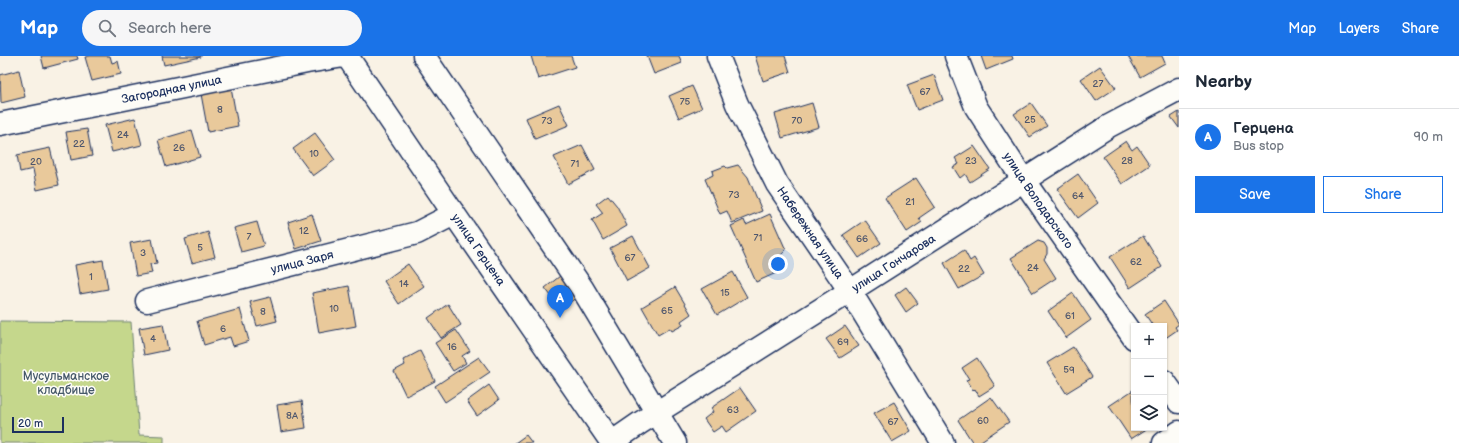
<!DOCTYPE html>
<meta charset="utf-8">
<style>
:root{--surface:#fff;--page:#f6f6f7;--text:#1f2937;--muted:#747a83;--line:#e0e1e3;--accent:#1a73e8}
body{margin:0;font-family:"Balsamiq Sans",sans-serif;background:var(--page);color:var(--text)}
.controls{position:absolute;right:12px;bottom:12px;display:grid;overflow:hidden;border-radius:0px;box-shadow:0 1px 3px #0004}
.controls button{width:36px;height:36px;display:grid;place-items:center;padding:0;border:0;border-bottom:1px solid var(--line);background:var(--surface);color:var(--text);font:20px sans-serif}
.scale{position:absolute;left:12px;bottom:10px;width:52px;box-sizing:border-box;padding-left:4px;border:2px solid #1b2f5e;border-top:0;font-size:11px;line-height:14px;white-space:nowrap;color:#1b2f5e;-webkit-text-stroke:3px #fdfcf7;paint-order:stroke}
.you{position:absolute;left:778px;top:208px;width:14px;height:14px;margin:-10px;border:3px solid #fff;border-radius:50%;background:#1a73e8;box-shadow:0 0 0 6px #1a73e833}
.badge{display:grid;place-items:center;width:26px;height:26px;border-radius:50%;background:var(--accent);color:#fff;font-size:13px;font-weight:700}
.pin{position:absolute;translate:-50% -33px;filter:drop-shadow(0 1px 2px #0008)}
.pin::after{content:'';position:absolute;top:21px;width:14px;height:12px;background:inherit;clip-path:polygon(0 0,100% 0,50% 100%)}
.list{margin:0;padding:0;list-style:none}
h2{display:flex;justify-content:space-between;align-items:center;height:52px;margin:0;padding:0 16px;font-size:17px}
h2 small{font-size:13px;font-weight:400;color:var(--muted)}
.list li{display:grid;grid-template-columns:26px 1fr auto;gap:12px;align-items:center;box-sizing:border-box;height:56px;padding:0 16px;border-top:1px solid var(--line)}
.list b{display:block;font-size:15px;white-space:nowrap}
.list p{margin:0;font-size:13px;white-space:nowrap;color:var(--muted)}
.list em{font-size:13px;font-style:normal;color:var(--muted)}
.actions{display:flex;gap:8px;padding:12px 16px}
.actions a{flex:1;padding:9px 0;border:1px solid var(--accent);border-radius:0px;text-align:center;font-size:14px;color:var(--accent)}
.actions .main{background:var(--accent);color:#fff}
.icon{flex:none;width:22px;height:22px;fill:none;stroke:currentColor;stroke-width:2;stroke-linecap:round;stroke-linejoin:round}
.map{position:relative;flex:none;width:1179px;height:387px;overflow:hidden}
header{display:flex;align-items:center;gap:24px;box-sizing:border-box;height:56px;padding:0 20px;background:var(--accent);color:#fff}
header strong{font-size:19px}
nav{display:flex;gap:22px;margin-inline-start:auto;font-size:14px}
.search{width:280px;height:36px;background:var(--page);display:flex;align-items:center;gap:10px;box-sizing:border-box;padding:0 14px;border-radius:22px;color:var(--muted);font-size:15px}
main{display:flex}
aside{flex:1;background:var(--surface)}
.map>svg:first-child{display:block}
.green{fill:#c5d78c;stroke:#708375}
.building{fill:#e9c99b;stroke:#1b2f5e}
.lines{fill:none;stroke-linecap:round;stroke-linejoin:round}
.minor-casing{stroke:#1b2f5e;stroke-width:25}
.major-casing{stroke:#1b2f5e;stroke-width:25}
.minor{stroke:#fdfcf7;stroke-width:22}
.major{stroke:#fdfcf7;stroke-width:22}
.labels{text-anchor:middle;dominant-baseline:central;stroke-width:3;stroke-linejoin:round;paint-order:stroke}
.number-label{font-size:10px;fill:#4e566d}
.street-label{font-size:12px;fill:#1b2f5e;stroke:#fdfcf7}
.park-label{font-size:12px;fill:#46596a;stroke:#fdfcf7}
</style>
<header>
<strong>Map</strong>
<div class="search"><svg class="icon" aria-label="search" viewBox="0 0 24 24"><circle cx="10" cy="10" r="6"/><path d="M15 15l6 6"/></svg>Search here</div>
<nav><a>Map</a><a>Layers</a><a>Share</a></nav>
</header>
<main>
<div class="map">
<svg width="1179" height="387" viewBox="0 0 1179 387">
<rect width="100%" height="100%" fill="#f9f2e5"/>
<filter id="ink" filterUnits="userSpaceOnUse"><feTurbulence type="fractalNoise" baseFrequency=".025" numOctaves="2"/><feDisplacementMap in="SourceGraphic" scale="8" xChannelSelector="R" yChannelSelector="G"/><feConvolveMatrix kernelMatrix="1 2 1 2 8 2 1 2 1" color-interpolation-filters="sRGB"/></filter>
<g filter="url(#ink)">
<!-- green -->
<path class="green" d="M0,265L131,266L139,379L164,380V387H0Z"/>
<!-- building -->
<path class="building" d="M41,0H77L78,3L44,12Z
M90,0H110L112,7L118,5L121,18L92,25L85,1Z
M162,0H201V1L164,9Z
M531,0H571L575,11L538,23Z
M647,0H679L682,7L654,18Z
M755,0H785L790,16L763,25Z
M981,0H1012L1013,3L986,14Z
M1128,0H1162L1165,7L1140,21Z
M1100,10L1116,32L1096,45L1081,23Z
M19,14L25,41L1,47L0,19Z
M934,19L943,44L917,54L907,29Z
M692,30L702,52L679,62L669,40Z
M231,32L238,70L208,76L201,38Z
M812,47L819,71L782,82L775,58Z
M1031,47L1047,70L1030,81L1014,58Z
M559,48L569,69L535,83L526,62Z
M1179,56V72L1171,61Z
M135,62L142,89L112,96L105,69Z
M87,73L92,100L71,104L66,76Z
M192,74L200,101L166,111L158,84Z
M315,77L335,104L313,120L293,93Z
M1126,85L1132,94L1137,90L1150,109L1122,128L1103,101Z
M582,89L595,114L568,128L554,101Z
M974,90L990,113L970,126L965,118L960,122L953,111L959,108L955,102Z
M50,92L59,129L37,134L33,113L20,116L17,99Z
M738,109L748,121L762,155L732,167L727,155L720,158L705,123L713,119L712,115L725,110L727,112Z
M1078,118L1098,147L1078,162L1057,133Z
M916,122L935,151L919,162L922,166L907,176L885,142Z
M608,139L617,150L627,170L603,184L592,164L603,157L596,148Z
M312,158L321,185L296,193L288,166Z
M770,158L786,194L780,200L779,208L783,214L756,226L731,170L744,164L746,169Z
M865,164L881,187L859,202L843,179Z
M257,166L264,190L241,196L234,172Z
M208,176L215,201L192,207L185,183Z
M633,180L650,212L627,225L610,192Z
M1143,180L1162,211L1130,232L1110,201Z
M152,183L157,207L150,208L152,217L136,220L130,187Z
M1038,185L1044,187L1047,192V198L1044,203L1056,222L1033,237L1011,202Z
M964,194L970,205L974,202L984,219L959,233L944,207Z
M103,204L108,233L80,238L75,209Z
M408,208L424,230L399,248L384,225Z
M565,216L581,238L561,253L545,232Z
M733,216L747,241L717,259L702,233Z
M349,230L356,270L319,277L312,237Z
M675,231L691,258L681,265L683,269L672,275L670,272L658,279L642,251Z
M906,231L918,247L906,256L895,239Z
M1073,237L1091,264L1066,282L1048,255Z
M270,241L277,265L257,270L250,246Z
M1164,245L1179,268L1175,271L1177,274L1164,283V270H1153L1145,258Z
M448,248L461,269L441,282L428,262Z
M240,253L249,285L233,290L230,281L204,289L197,265Z
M163,268L168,294L144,299L139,272Z
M845,270L859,290L840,302L826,283Z
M456,274L470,295L462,300L466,307L453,315L435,287Z
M1073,291L1092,321L1066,337L1047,307Z
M420,295L435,325L406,340L394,315L405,309L403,304Z
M479,301L490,316L445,346L435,330Z
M977,302L995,330L979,340L975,333L973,335L966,324L969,323L962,312Z
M489,329L499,344L477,360L467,345Z
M740,332L756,355L726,376L722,370L713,376L704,363L713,356L711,352Z
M1133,334L1134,372H1148L1131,383L1109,350Z
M991,341L1009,366L978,387H973L958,364Z
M302,345L306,372L281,376L277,349Z
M894,346L911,375L892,386L874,357Z
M526,379L532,387H515Z"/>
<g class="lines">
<defs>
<g id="minor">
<path d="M424,0L582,232L675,387"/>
<path id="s1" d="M718,0L737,48L777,128L850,235L943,387"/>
<path id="s2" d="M956,0L976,51L1024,125L1134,282"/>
<path id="s3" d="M0,68L307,6L344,0"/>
<path id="s4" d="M147,245L417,177L454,158"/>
<path d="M1164,325L1179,346"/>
<path id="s5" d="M611,387L640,367L850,235L1109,70L1179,33"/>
<path d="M1164,387L1179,376"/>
</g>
<g id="major">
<path id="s6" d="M347,0L454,158L612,387"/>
</g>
</defs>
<!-- minor casing -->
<use href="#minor" class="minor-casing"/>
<!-- major casing -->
<use href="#major" class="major-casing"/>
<!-- minor -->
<use href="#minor" class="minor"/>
<!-- major -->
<use href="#major" class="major"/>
</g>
</g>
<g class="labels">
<!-- number labels -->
<g class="number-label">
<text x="1098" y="28">27</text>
<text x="925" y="36">67</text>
<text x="685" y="46">75</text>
<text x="220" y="54">8</text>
<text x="1030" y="64">25</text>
<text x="547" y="65">73</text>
<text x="797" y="65">70</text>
<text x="123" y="79">24</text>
<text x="79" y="88">22</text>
<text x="179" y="92">26</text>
<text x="314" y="98">10</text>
<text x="971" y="105">23</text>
<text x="1127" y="105">28</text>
<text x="36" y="106">20</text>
<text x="575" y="108">71</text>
<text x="734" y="139">73</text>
<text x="1078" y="140">64</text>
<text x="910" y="146">21</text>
<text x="304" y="175">12</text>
<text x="249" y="181">7</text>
<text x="758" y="182">71</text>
<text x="862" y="183">66</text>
<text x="200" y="192">5</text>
<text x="143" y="197">3</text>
<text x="630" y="202">67</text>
<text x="1136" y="206">62</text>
<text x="1033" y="212">24</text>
<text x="964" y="213">22</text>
<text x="91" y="221">1</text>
<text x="404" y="228">14</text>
<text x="725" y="237">15</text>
<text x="334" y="253">10</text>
<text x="667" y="255">65</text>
<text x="263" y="256">8</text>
<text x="1070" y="260">61</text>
<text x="223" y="273">6</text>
<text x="153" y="283">4</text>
<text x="843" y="286">69</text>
<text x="452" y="291">16</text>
<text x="1069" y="314">59</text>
<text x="733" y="354">63</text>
<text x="292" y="360">8А</text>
<text x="983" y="365">60</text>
<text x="893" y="366">67</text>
</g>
<!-- street labels -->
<g class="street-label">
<text stroke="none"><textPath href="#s3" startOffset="175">Загородная улица</textPath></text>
<text stroke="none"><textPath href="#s2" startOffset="167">улица Володарского</textPath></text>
<text stroke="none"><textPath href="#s1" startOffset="200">Набережная улица</textPath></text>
<text stroke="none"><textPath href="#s6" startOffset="234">улица Герцена</textPath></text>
<text stroke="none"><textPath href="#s4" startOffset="160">улица Заря</textPath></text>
<text stroke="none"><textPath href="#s5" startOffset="335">улица Гончарова</textPath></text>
</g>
<!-- park labels -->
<g class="park-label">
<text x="66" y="320">Мусульманское<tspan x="66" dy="14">кладбище</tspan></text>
</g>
</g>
</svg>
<div class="controls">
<button>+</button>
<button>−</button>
<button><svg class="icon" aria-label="layers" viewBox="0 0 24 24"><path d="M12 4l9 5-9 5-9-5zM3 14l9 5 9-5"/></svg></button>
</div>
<div class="scale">20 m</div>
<div class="you"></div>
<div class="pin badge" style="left:560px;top:262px">A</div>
</div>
<aside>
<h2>Nearby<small></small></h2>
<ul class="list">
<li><span class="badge">A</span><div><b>Герцена</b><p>Bus stop</p></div><em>90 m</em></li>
</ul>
<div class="actions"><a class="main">Save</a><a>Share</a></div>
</aside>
</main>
